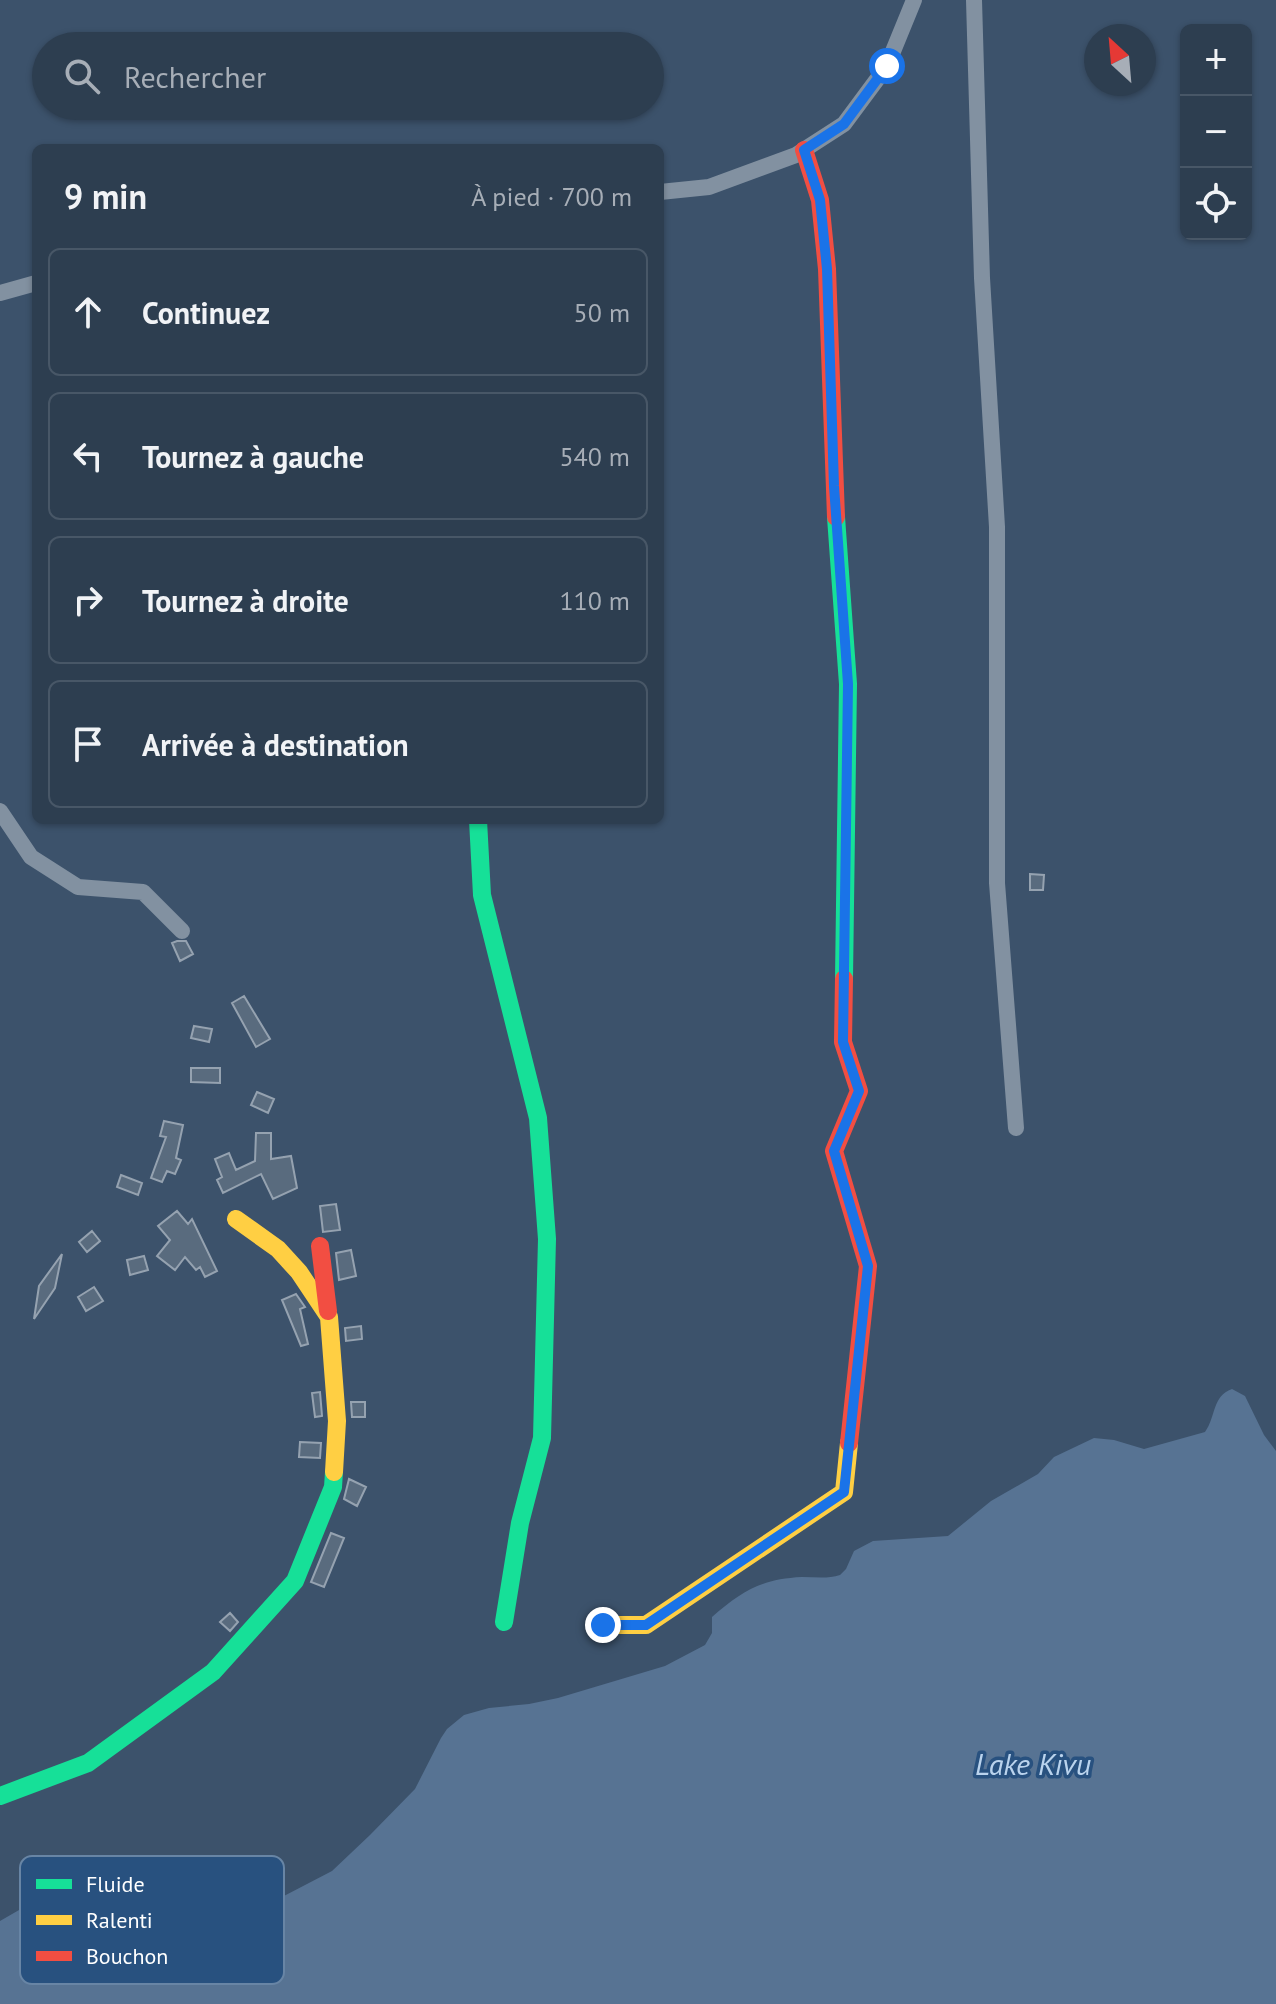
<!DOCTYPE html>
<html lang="fr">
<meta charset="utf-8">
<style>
:root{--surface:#2d3e50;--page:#354557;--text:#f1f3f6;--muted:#a7aeb7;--line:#485767}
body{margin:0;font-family:"PT Sans",sans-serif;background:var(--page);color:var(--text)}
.controls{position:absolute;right:24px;top:24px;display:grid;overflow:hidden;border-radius:12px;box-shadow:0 2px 6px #0004}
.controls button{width:72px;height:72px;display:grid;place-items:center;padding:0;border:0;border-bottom:2px solid var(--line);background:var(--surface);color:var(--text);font:40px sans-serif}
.compass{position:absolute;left:1084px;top:24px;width:72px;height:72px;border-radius:50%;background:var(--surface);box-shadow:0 2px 6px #0004;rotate:334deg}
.stop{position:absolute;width:24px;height:24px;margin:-18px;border:6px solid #1a73e8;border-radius:50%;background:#fff}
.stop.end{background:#1a73e8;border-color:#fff;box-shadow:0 2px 8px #0008}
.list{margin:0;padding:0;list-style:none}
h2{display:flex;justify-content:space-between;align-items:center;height:104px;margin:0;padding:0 32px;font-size:34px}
h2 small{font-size:26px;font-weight:400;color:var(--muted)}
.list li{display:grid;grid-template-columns:52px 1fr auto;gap:24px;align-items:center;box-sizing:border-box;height:128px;margin:0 16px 16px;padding:0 16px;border:2px solid var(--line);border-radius:12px}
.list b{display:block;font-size:30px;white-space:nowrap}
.list em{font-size:26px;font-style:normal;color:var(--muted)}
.icon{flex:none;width:44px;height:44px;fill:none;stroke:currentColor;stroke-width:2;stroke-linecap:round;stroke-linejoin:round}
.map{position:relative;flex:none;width:1276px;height:2004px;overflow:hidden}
.search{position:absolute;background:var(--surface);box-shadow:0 2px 6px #0004;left:32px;top:32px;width:632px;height:88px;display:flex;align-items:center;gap:20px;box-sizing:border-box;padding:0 28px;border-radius:44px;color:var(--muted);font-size:30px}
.panel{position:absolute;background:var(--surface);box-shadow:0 2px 6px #0004;left:32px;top:144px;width:632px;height:680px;border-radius:12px}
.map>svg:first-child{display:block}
.water{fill:#577393}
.building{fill:#596b7e;stroke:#95a2b0;stroke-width:2}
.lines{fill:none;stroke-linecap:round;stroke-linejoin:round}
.street{stroke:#8291a1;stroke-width:16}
.fast{stroke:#16e098;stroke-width:18}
.slow{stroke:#ffcf43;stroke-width:18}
.jam{stroke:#f24e42;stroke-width:18}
.route{stroke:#1a73e8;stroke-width:10}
.labels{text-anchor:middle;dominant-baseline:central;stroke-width:7;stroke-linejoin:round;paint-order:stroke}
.water-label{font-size:30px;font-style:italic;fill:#bad3ed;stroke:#28517f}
.key{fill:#28517f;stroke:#6885a5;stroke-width:2}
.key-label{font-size:22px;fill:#fff}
</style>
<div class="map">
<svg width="1276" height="2004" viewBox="0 0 1276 2004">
<rect width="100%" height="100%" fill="#3c526b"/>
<!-- water -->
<path class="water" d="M1232,1389L1245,1396L1264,1435L1276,1451V2004H0V1921L26,1906L130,1899L166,1884L194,1878H215L240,1885L264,1897H282L332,1871L370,1835L415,1789L441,1738L447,1729L464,1715L489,1708L529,1704L558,1698L665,1666L705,1645L712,1633V1617C742,1591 761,1579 802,1577C815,1577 828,1579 840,1575L846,1569L854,1551L873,1541L948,1536L991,1501L1038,1474L1054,1457L1094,1438L1114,1440L1144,1449L1205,1432C1216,1417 1212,1396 1232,1389Z"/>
<!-- building -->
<path class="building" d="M1030,874L1044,875L1043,890H1030Z
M177,941H186L193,954L180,961L172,943Z
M244,996L270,1039L256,1047L232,1003Z
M194,1026L212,1029L209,1042L191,1038Z
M191,1068H220V1083L191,1082Z
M257,1092L274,1099L268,1113L251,1105Z
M164,1121L183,1125L176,1158L181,1160L175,1174L167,1171L162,1182L151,1178L166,1137L160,1136Z
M256,1133H271V1159L291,1156L297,1188L273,1199L261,1174L223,1193L217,1180L222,1177L215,1159L229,1153L236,1170L255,1161Z
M121,1175L142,1183L138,1195L117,1187Z
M336,1204L340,1230L323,1232L320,1206Z
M177,1211L188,1224L192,1219L217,1271L205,1277L200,1267L196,1270L185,1257L175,1270L157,1256L170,1240L158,1226Z
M92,1231L100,1241L87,1252L79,1242Z
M351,1250L356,1276L339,1280L336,1253Z
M62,1254L55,1288L34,1319L39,1286Z
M144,1256L148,1270L130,1275L127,1260Z
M94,1287L103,1301L86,1311L78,1297Z
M296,1294L305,1307L300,1309L308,1344L301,1346L282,1300Z
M361,1326L362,1339L346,1341L345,1328Z
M320,1392L322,1416L315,1417L312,1393Z
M351,1402H365V1417H352Z
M300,1442L321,1443L320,1458L299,1457Z
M349,1479L366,1487L357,1506L344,1499Z
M331,1533L344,1538L324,1587L311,1582Z
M230,1613L238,1622L230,1631L220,1622Z"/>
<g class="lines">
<!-- street -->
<path class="street" d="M974,0L982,278L997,527V883L1016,1128
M660,192L709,187L796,155L844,124L887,66L914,0
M0,293L36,283
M0,811L31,857L78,887L143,892L182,931"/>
<!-- fast -->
<path class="fast" d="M836,517L848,684L844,979
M478,820L482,895L538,1118L547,1239L542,1438L520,1523L504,1622
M0,1796L88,1763L213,1672L295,1581L333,1487L334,1472"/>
<!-- slow -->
<path class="slow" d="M236,1219L278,1249L299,1272L329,1317L337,1421L334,1472
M603,1625H646L844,1492L849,1443"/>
<!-- jam -->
<path class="jam" d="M804,150L820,200L827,269L836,517
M844,979L843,1042L859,1091L834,1151L868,1266L849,1443
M320,1246L328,1311"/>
</g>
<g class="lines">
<!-- route -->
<path class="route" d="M603,1625H646L844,1492L868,1266L834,1151L859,1091L843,1042L848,684L834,486L827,269L820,200L804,150L844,124L887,66"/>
</g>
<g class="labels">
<!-- water labels -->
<g class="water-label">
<text x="1033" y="1763">Lake Kivu</text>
</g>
</g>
<!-- legend -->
<rect x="20" y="1856" width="264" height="128" rx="12" class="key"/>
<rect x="36" y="1879" width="36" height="10" fill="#16e098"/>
<rect x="36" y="1915" width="36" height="10" fill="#ffcf43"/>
<rect x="36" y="1951" width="36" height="10" fill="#f24e42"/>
<g class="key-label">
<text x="86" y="1892">Fluide</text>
<text x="86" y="1928">Ralenti</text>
<text x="86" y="1964">Bouchon</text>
</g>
</svg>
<div class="controls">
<button>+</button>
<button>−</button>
<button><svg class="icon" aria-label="locate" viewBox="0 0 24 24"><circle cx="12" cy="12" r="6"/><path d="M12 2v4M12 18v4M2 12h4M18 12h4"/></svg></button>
</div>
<svg class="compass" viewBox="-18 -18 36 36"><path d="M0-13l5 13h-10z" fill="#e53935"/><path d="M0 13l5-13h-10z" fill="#a7aeb7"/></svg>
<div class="stop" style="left:887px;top:66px"></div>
<div class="stop end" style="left:603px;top:1625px"></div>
<div class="search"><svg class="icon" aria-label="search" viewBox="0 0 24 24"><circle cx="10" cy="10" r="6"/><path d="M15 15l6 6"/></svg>Rechercher</div>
<section class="panel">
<h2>9 min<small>À pied · 700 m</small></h2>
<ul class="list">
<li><svg class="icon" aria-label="ahead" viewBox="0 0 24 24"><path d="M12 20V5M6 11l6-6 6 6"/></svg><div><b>Continuez</b></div><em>50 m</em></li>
<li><svg class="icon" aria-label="left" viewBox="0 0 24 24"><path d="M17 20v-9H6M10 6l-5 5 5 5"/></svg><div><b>Tournez à gauche</b></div><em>540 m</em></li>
<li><svg class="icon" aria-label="right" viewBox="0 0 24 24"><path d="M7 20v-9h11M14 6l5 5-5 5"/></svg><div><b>Tournez à droite</b></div><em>110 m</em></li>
<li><svg class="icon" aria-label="arrive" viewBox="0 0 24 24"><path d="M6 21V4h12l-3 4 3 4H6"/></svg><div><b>Arrivée à destination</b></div></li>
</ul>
</section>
</div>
